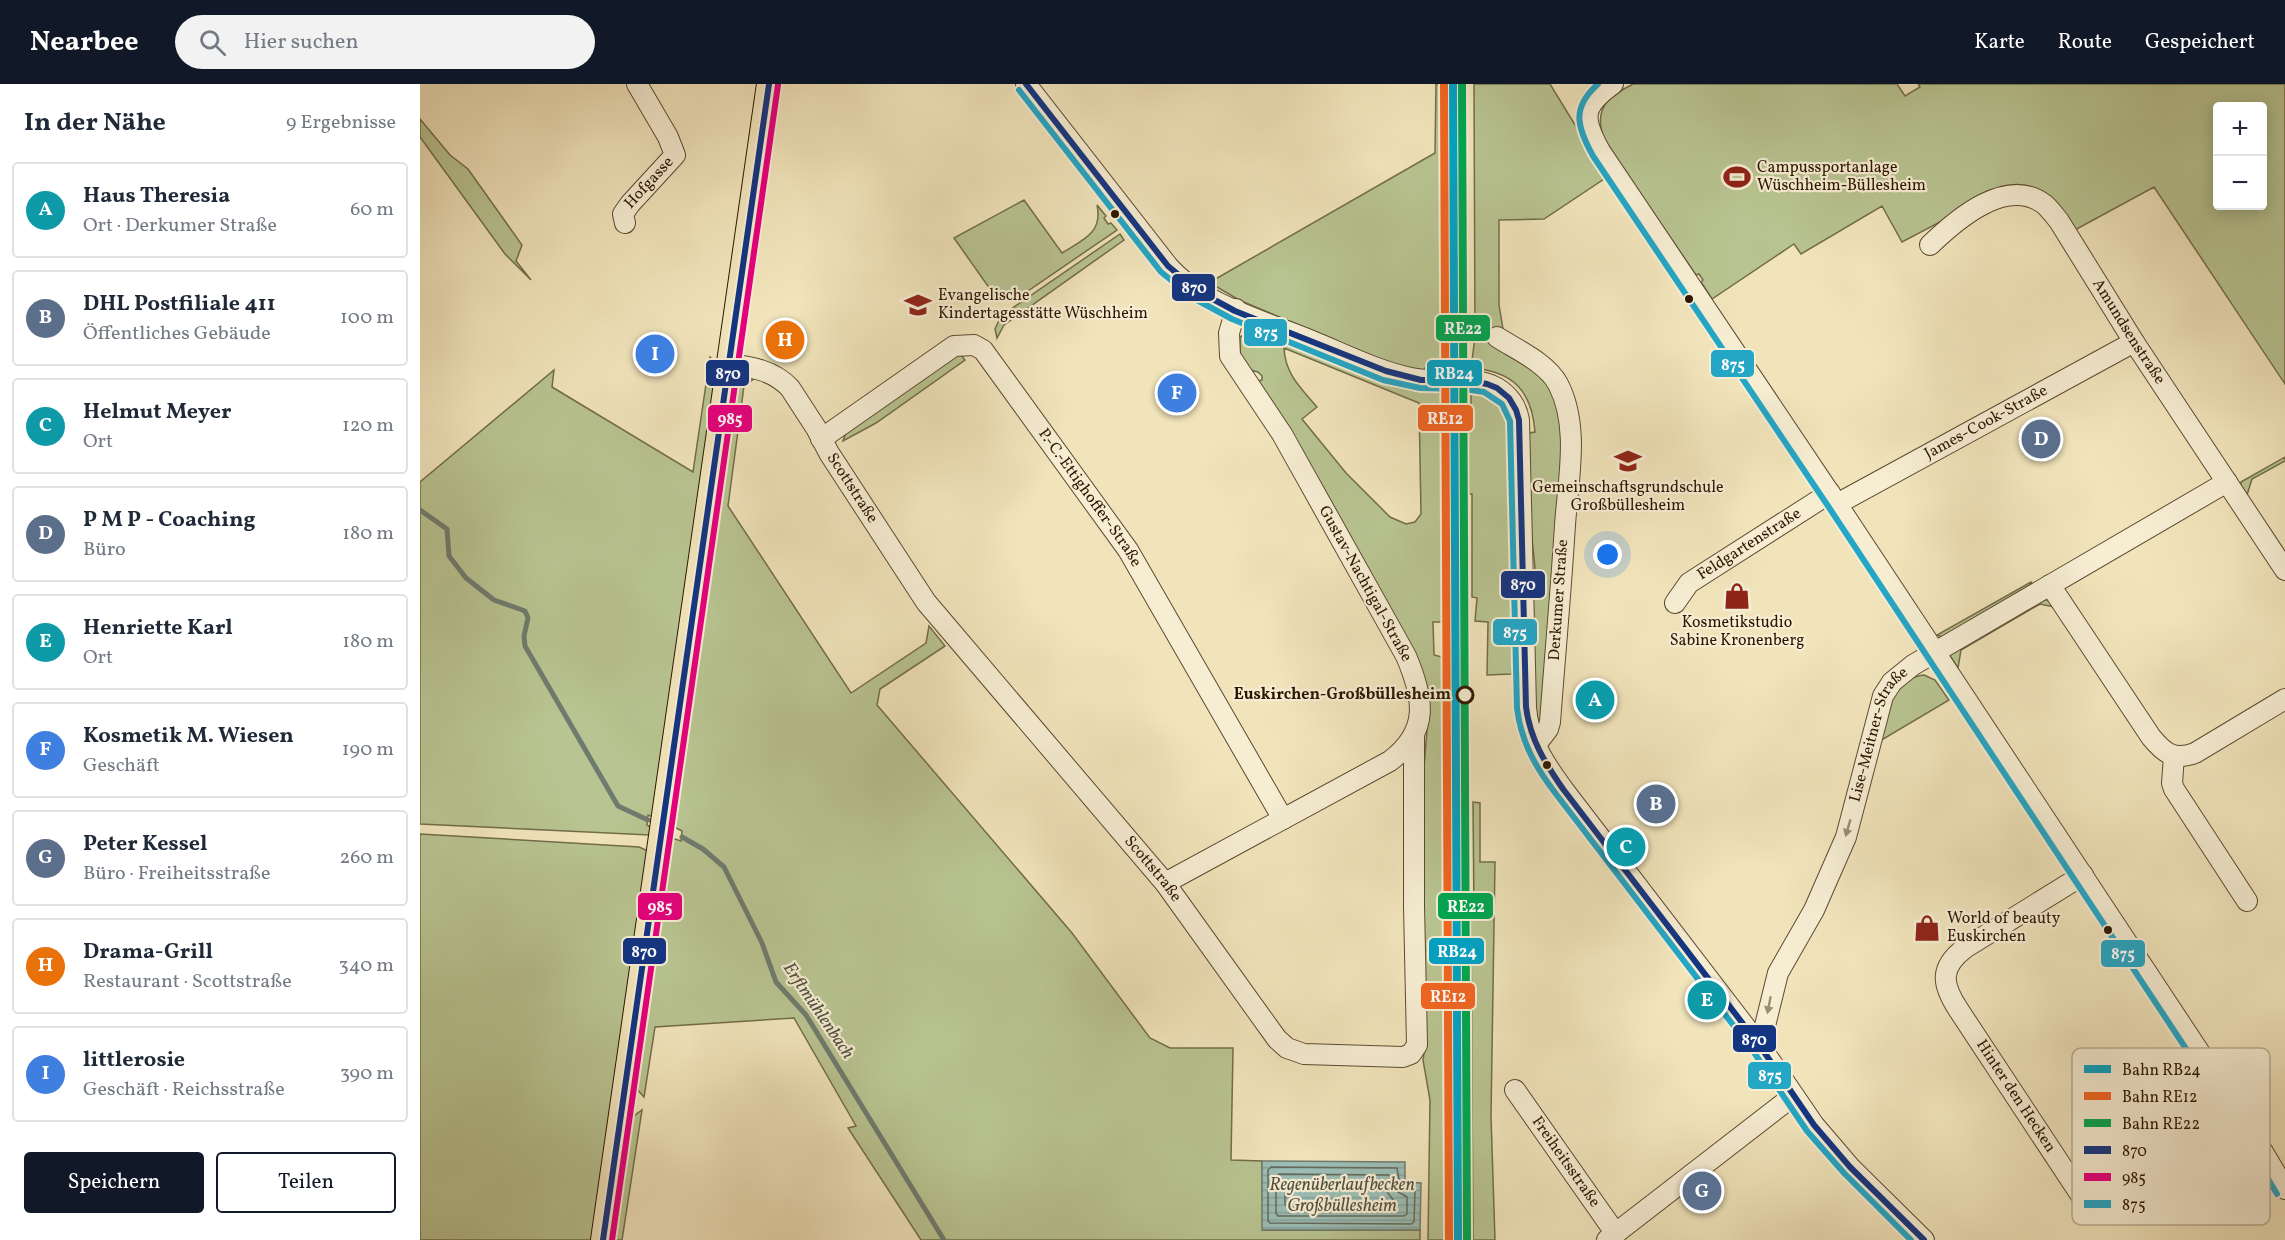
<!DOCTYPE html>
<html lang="de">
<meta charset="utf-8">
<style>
:root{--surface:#fff;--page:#f2f2f3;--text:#1f2937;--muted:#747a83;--line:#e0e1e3;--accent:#111827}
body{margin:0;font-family:Vollkorn,serif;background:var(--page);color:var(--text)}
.controls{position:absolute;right:18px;top:18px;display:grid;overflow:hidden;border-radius:6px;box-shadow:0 3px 15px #0003}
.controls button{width:54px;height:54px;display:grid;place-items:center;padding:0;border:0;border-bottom:2px solid var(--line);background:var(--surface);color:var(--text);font:30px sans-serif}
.you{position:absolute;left:1188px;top:471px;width:21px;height:21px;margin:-15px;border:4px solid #fff;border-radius:50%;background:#1a73e8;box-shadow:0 0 0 9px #1a73e833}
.badge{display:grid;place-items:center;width:39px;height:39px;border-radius:50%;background:var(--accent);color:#fff;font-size:20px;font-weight:700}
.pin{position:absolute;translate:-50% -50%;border:3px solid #fff;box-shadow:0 2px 6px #0006}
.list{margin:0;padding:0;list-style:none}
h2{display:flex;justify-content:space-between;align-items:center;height:78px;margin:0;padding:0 24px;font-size:26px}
h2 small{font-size:20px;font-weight:400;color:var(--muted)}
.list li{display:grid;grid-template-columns:39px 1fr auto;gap:18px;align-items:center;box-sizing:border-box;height:96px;margin:0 12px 12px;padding:0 12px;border:2px solid var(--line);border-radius:6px}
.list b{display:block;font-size:22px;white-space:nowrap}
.list p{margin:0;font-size:20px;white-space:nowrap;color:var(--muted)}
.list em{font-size:20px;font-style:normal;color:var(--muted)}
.actions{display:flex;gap:12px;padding:18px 24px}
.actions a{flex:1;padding:14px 0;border:2px solid var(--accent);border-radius:6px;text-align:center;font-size:21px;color:var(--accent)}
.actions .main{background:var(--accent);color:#fff}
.icon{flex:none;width:33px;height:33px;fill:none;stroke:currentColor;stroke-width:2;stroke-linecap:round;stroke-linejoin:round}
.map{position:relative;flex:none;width:1865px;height:1156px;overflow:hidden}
header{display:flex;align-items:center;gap:36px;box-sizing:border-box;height:84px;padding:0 30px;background:var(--accent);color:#fff}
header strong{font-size:28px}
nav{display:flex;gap:33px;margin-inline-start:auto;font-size:21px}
.search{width:420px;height:54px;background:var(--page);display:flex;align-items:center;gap:15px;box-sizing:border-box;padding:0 21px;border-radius:33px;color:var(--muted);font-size:22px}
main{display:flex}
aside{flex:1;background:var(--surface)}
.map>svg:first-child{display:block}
.green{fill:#b8c491;stroke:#726d49;stroke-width:1.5;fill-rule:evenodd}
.water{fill:url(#water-rules);stroke:#6f7b6e;stroke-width:1.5}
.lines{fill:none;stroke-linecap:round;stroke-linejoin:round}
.shore{stroke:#646a5c;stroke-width:1.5}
.stream{stroke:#6f7b6e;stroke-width:5}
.minor-casing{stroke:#5d4a30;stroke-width:22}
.major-casing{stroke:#2c1601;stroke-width:26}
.minor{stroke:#f6edd3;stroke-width:20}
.major{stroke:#f1e4bb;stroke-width:24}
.bus-1-casing{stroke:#f6edd3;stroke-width:10}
.bus-2-casing{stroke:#f6edd3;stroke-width:10}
.bus-3-casing{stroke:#f6edd3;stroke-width:10}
.bus-1{stroke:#143582;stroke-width:6}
.bus-2{stroke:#e5007d;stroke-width:6}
.bus-3{stroke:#24a6c5;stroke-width:6}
.rail-1-casing{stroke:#f6edd3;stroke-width:12}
.rail-2-casing{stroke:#f6edd3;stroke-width:12}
.rail-3-casing{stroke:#f6edd3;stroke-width:12}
.rail-1{stroke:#02a2c4;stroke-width:8}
.rail-2{stroke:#f26522;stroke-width:8}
.rail-3{stroke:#00a651;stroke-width:8}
.oneway{fill:#9b8c74}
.bus-dot{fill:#2c1601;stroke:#f6edd3;stroke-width:2}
.stop-dot{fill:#f6edd3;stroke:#2c1601;stroke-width:3}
.labels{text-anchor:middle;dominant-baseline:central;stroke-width:4.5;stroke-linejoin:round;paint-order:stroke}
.poi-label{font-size:16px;fill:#2c1601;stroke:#f6edd3;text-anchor:start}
.street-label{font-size:16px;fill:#2c1601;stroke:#f6edd3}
.stop-label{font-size:16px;font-weight:bold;fill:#2c1601;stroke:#f6edd3;text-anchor:end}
.water-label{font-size:18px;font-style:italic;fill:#535140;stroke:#f6edd3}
.key{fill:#f6edd3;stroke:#b9ac94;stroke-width:1.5}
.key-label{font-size:16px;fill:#2c1601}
.line-badge{stroke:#f6edd3;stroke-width:2}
.badge-label{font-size:16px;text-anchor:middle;font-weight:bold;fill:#fff}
</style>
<header>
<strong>Nearbee</strong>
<div class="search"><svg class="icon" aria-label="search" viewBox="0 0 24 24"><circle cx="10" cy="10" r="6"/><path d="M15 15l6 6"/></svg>Hier suchen</div>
<nav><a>Karte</a><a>Route</a><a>Gespeichert</a></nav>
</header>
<main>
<aside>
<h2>In der Nähe<small>9 Ergebnisse</small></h2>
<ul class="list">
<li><span class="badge" style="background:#0f9aa8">A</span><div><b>Haus Theresia</b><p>Ort · Derkumer Straße</p></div><em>60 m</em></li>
<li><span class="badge" style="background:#5c6f8a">B</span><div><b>DHL Postfiliale 411</b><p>Öffentliches Gebäude</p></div><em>100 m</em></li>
<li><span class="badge" style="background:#0f9aa8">C</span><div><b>Helmut Meyer</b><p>Ort</p></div><em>120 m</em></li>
<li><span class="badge" style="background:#5c6f8a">D</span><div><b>P M P - Coaching</b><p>Büro</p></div><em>180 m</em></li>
<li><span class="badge" style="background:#0f9aa8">E</span><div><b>Henriette Karl</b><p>Ort</p></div><em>180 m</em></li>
<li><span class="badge" style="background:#3f7fe0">F</span><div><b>Kosmetik M. Wiesen</b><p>Geschäft</p></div><em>190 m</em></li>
<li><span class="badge" style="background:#5c6f8a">G</span><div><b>Peter Kessel</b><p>Büro · Freiheitsstraße</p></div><em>260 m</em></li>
<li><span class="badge" style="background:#e8710a">H</span><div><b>Drama-Grill</b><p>Restaurant · Scottstraße</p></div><em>340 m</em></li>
<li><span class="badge" style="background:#3f7fe0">I</span><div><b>littlerosie</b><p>Geschäft · Reichsstraße</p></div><em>390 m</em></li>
</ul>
<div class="actions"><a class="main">Speichern</a><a>Teilen</a></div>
</aside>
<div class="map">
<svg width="1865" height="1156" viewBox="0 0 1865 1156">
<defs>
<pattern id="water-rules" width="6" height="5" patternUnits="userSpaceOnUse" patternTransform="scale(1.5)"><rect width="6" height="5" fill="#9cbeb6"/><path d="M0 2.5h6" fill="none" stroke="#87a39b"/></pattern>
</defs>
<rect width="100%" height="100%" fill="#f1e4bb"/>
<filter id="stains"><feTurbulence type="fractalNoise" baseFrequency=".00333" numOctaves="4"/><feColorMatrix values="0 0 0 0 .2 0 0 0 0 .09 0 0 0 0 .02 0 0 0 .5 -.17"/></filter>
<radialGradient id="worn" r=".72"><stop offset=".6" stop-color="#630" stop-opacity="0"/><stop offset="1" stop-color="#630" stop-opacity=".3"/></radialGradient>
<!-- green -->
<path class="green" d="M1016,0H1025L1028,286L1005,284V288L972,280L819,216L792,200V197L1015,69Z
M1054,0H1130L1187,93L1124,135L1079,136V221L1084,251L1135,310L1143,340L1126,632L1118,643L1115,635L1112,516L1115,483L1111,447L1109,349L1115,348C1112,307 1093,287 1051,284L1055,253Z
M1213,0H1477L1485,12L1500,3L1498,0H1865V300L1734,103L1653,147L1642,131L1575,109L1482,158L1462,122L1381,170L1374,160L1292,215L1281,198L1283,196L1279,190L1276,191L1216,103L1211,100C1197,77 1165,42 1189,15C1195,9 1206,4 1213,0ZM1798,22H1842V122H1798Z
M0,35L30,71L48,85L102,161L96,177L111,196L85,170L0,53Z
M604,116L642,169C663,156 683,149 677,121L686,132L684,134L688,140L691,139L697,146L602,211L577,215L534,154Z
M700,150L704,156L584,241L577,254L575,245L581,232Z
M835,249L974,303L998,308H1028L1030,310L1031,400H1027L1028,506H1023V538H1013L1014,571L1022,573V599L1024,600L1025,826L1031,827L1027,1156H1008L1010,1016L1003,976L1005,963L1000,732L1009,622L838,297L842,296V292L838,288L830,286L820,270V253L825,250ZM864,264L999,319L1001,430L995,438L986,440L970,433L926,389L882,335L897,323C881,304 865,290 864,264Z
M539,268L545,276L456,339L423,357L426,348Z
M290,273L295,278L296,290L233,733L228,731L227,741L232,744L230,751L0,740V398L134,286L132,303L273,388Z
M324,291L338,292L324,302L308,422L431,609L506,559L509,542L525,562L460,605L457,621L652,849L730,954L750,964H813L811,1076L842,1077L843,1146H1000V1156H501L428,1044L436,1042L374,934L235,943L224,1013L216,1004L252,754L261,757L262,747L254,743L316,297Z
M1051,307C1070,311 1081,321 1087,339L1092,590L1067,591L1068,538L1055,537L1057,514L1052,513V410H1049L1048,321H1051Z
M1865,373V377L1832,395L1827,411L1821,402V398Z
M1611,498L1614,502L1526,554L1517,551Z
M1622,515L1627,516L1639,524L1620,520L1541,566L1538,584L1530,572L1533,566Z
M1504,591L1515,596L1529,616L1460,657C1467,630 1471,595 1504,591Z
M1053,718L1060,719V778H1075L1071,1032L1075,1156H1053L1051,828L1054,827Z
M0,750L219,763L228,767L172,1156H0Z
M222,1026L202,1156H194L211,1034Z"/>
<!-- water -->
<path class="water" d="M842,1077L985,1078V1098L1001,1099L1000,1146H842Z"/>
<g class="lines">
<!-- shore -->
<path class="shore" d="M851,1083L977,1084L980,1101L995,1106L994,1138L991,1140L850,1139L848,1137V1086Z
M859,1090L969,1091L975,1106L987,1113V1130L984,1132H858L856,1129V1093Z
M868,1099L961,1100L977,1121L974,1123H867L865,1120V1102Z"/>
<!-- stream -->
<path class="stream" d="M0,426L27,445L29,472L46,494L74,516L105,527L108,534L104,552L105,562L198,722L228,736
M262,753L283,765L304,783L342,859L356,898L386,931L524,1156"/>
<defs>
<g id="minor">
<path d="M606,0L748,182C781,220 846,238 892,257C924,270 957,287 991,294C1018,300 1052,290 1077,304C1089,311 1097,323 1099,336L1106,623C1108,655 1124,679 1143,705L1340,962L1394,1041L1430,1083L1504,1156"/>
<path d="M1193,0C1161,23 1162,34 1180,67L1417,420L1821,1031L1865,1105"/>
<path id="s1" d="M205,139L203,130L210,120L255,71L248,53L217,0"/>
<path id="s2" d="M1510,161C1536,136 1586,92 1624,120C1630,125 1634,131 1639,137L1714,258L1865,486"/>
<path d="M1077,253C1097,266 1127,279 1138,300C1160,342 1148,396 1145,441C1141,506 1135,572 1130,638L1128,645L1115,662"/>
<path id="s3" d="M308,280C332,283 353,286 370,304L396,344L409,369L506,518L745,799L857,955L867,964L884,970L983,973L991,970L997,961L994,822V651"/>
<path id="s4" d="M401,355L534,262L554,261L563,266L708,466L863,735"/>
<path id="s5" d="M1417,420L1714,258"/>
<path d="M1630,501L1731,653C1744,669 1754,677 1775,669L1865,615"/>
<path id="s6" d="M1255,519L1269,499L1410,409"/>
<path d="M1754,672L1752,699L1754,705L1827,817"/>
<path id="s7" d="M1663,791L1545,864C1519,884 1522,900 1538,925L1662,1113C1676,1125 1689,1129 1706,1122L1831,1049"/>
<path d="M745,799L970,677C1010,647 1004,614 986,572L862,350L810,272L809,249L816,225"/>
<path id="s8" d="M1340,962L1358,889L1394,826L1426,753L1463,612L1472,598L1493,581L1807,398"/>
<path id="s9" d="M1095,1006L1196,1150"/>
<path d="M1187,1156L1373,1012"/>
</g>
<path id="major" d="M183,1156L349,0"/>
</defs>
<!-- minor casing -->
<use href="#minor" class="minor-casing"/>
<!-- major casing -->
<use href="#major" class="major-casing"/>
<!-- minor -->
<use href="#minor" class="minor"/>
<!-- major -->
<use href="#major" class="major"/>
<defs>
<path id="bus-1" d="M606,0L748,182L778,207L815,227L966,287L1001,296H1046L1067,300L1077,304L1089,314L1096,326L1099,336L1106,623C1110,655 1125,679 1143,705L1340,962L1394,1041L1430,1083L1504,1156
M183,1156L349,0"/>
<path id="bus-2" d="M192,1156L358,1"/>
<path id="bus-3" d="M1178,0C1151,24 1157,43 1173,72L1410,425L1813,1036L1857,1110
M599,6L741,188L773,214L812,235L963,296L1000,304L1045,305L1064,308L1082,320L1090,337L1097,624C1101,658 1116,684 1136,710L1333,967L1387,1047L1424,1089L1491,1156"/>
</defs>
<!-- bus-1 casing -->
<use href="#bus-1" class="bus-1-casing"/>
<!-- bus-2 casing -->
<use href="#bus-2" class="bus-2-casing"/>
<!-- bus-3 casing -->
<use href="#bus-3" class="bus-3-casing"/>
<!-- bus-1 -->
<use href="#bus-1" class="bus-1"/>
<!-- bus-2 -->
<use href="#bus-2" class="bus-2"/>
<!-- bus-3 -->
<use href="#bus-3" class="bus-3"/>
<defs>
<path id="rail-1" d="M1033,0L1038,1156"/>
<path id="rail-2" d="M1024,0L1029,1156"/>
<path id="rail-3" d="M1042,0L1047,1156"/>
</defs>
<!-- rail-1 casing -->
<use href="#rail-1" class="rail-1-casing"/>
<!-- rail-2 casing -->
<use href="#rail-2" class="rail-2-casing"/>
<!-- rail-3 casing -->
<use href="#rail-3" class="rail-3-casing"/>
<!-- rail-1 -->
<use href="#rail-1" class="rail-1"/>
<!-- rail-2 -->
<use href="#rail-2" class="rail-2"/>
<!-- rail-3 -->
<use href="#rail-3" class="rail-3"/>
</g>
<!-- one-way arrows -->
<defs><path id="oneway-solid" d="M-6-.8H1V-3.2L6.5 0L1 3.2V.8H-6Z" transform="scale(1.5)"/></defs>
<g class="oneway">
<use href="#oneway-solid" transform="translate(1428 744) rotate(106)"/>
<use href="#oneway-solid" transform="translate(1349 921) rotate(101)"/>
</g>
<!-- icons -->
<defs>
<symbol id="stadium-bare" viewBox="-9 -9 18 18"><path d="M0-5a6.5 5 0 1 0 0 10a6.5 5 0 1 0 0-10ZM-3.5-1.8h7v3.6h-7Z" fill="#8f2418" stroke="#f6edd3" stroke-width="2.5" paint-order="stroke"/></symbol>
<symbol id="school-bare" viewBox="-9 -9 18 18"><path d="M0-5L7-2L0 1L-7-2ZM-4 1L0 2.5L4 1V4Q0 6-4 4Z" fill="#8f2418" stroke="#f6edd3" stroke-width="2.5" paint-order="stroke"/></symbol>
<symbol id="shop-bare" viewBox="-9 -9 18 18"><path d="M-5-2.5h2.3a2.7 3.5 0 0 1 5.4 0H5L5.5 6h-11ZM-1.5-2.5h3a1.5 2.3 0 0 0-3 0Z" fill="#8f2418" stroke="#f6edd3" stroke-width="2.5" paint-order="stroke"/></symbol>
</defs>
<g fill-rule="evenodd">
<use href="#stadium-bare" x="1298" y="74" width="38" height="38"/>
<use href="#school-bare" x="479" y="202" width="38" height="38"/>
<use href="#school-bare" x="1189" y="358" width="38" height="38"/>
<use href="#shop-bare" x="1298" y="493" width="38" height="38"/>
<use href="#shop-bare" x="1488" y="825" width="38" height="38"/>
</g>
<!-- markers -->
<g class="bus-dot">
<circle cx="695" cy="130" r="5"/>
<circle cx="1269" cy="215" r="5"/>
<circle cx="1127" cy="681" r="5"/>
<circle cx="1688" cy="846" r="5"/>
</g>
<circle class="stop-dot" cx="1045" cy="611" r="8"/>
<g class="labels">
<!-- poi labels -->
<g class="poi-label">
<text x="1337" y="84">Campussportanlage<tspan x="1337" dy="18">Wüschheim-Büllesheim</tspan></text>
<text x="518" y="212">Evangelische<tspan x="518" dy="18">Kindertagesstätte Wüschheim</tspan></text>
<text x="1208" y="404" text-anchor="middle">Gemeinschaftsgrundschule<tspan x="1208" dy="18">Großbüllesheim</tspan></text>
<text x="1317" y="539" text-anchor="middle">Kosmetikstudio<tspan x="1317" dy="18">Sabine Kronenberg</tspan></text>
<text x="1527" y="835">World of beauty<tspan x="1527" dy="18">Euskirchen</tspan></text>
</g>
<!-- street labels -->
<g class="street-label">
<text stroke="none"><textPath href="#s1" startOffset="50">Hofgasse</textPath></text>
<text stroke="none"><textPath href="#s2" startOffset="285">Amundsenstraße</textPath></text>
<text stroke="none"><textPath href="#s5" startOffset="170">James-Cook-Straße</textPath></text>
<text stroke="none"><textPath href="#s3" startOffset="186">Scottstraße</textPath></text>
<text stroke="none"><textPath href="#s4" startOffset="375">P.-C.-Ettighoffer-Straße</textPath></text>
<text stroke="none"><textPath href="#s6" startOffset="96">Feldgartenstraße</textPath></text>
<text transform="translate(945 500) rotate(61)">Gustav-Nachtigal-Straße</text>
<text transform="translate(1139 516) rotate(-86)">Derkumer Straße</text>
<text stroke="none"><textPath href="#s8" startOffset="336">Lise-Meitner-Straße</textPath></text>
<text stroke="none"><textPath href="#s3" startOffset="672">Scottstraße</textPath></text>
<text stroke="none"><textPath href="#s7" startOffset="314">Hinter den Hecken</textPath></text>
<text stroke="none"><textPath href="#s9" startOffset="88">Freiheitsstraße</textPath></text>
</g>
<!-- stop labels -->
<g class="stop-label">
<text x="1031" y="611">Euskirchen-Großbüllesheim</text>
</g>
<!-- water labels -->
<g class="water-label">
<text transform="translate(398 927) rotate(56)">Erftmühlenbach</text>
<text x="922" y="1101">Regenüberlaufbecken<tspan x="922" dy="21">Großbüllesheim</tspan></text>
</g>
</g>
<!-- legend -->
<rect x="1652" y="964" width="198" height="177" rx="9" class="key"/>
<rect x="1664" y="981" width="27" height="8" fill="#02a2c4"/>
<rect x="1664" y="1008" width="27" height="8" fill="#f26522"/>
<rect x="1664" y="1035" width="27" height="8" fill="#00a651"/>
<rect x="1664" y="1062" width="27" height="8" fill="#143582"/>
<rect x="1664" y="1089" width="27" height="8" fill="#e5007d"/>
<rect x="1664" y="1116" width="27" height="8" fill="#24a6c5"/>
<g class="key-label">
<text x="1702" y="991">Bahn RB24</text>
<text x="1702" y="1018">Bahn RE12</text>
<text x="1702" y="1045">Bahn RE22</text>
<text x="1702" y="1072">870</text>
<text x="1702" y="1099">985</text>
<text x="1702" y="1126">875</text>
</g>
<g class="line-badge">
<rect x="751" y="189" width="45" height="29" rx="6" fill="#143582"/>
<rect x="1015" y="230" width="56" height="28" rx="6" fill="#00a651"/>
<rect x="823" y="234" width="45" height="29" rx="6" fill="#24a6c5"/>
<rect x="1290" y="265" width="45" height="29" rx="6" fill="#24a6c5"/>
<rect x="285" y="275" width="45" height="28" rx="6" fill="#143582"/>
<rect x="1006" y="275" width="57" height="28" rx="6" fill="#02a2c4"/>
<rect x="997" y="320" width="57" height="28" rx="6" fill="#f26522"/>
<rect x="287" y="320" width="46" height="29" rx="6" fill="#e5007d"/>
<rect x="1080" y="486" width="46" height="29" rx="6" fill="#143582"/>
<rect x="1072" y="534" width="46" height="28" rx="6" fill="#24a6c5"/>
<rect x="1017" y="808" width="57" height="28" rx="6" fill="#00a651"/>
<rect x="217" y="808" width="46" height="29" rx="6" fill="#e5007d"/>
<rect x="202" y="853" width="45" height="28" rx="6" fill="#143582"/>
<rect x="1008" y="853" width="57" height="28" rx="6" fill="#02a2c4"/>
<rect x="1680" y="855" width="46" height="29" rx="6" fill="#24a6c5"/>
<rect x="1000" y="898" width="56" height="28" rx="6" fill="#f26522"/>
<rect x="1312" y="940" width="45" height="29" rx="6" fill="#143582"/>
<rect x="1327" y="977" width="45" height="29" rx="6" fill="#24a6c5"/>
</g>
<g class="badge-label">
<text x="774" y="209">870</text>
<text x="1043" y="250">RE22</text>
<text x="846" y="254">875</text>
<text x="1313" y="286">875</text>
<text x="308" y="295">870</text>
<text x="1034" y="295">RB24</text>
<text x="1025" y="340">RE12</text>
<text x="310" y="340">985</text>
<text x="1103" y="506">870</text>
<text x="1095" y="554">875</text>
<text x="1046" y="828">RE22</text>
<text x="240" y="828">985</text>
<text x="224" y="873">870</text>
<text x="1037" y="873">RB24</text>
<text x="1703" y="875">875</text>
<text x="1028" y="918">RE12</text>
<text x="1334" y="961">870</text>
<text x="1350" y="997">875</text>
</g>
<rect width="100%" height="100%" filter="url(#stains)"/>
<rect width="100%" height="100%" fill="url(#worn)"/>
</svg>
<div class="controls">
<button>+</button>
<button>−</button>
</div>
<div class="you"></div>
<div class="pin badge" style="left:1175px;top:616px;background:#0f9aa8">A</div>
<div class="pin badge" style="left:1236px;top:720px;background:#5c6f8a">B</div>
<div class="pin badge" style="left:1206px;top:763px;background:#0f9aa8">C</div>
<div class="pin badge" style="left:1621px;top:355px;background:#5c6f8a">D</div>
<div class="pin badge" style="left:1287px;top:916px;background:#0f9aa8">E</div>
<div class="pin badge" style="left:757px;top:309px;background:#3f7fe0">F</div>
<div class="pin badge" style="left:1282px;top:1107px;background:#5c6f8a">G</div>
<div class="pin badge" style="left:365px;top:256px;background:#e8710a">H</div>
<div class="pin badge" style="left:235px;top:270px;background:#3f7fe0">I</div>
</div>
</main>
